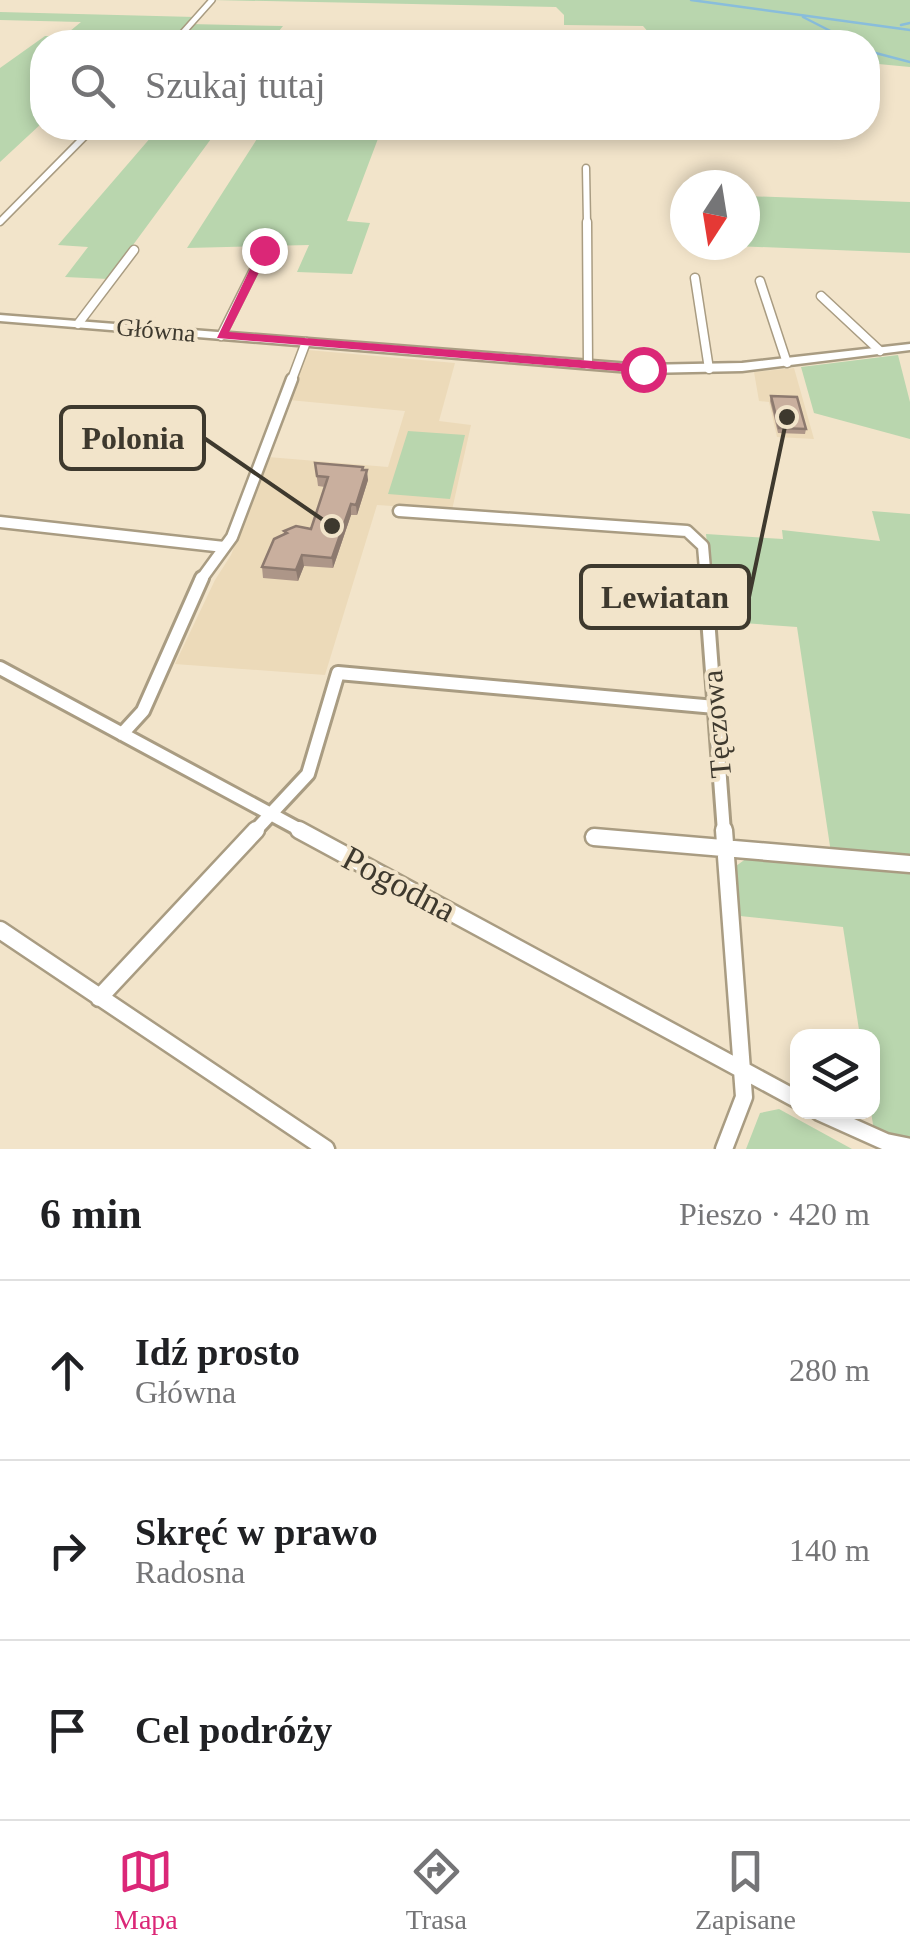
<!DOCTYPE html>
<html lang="pl">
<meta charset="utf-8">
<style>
:root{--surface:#fff;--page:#f6f6f6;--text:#202124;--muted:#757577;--line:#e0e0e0;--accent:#db2777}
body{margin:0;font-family:"Times New Roman",serif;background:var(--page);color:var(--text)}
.controls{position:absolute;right:30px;bottom:30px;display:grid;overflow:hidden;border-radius:20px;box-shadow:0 5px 15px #0003}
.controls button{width:90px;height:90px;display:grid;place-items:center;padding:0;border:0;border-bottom:2px solid var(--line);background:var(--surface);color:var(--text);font:50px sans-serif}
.compass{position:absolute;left:670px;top:170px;width:90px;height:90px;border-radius:50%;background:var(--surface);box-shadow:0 5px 15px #0003;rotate:192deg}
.stop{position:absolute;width:30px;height:30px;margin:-22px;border:8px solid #db2777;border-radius:50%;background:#fff}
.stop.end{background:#db2777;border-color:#fff;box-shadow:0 2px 10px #0008}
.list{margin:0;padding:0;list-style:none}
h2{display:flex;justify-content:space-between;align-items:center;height:130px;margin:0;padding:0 40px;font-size:42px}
h2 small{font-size:32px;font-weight:400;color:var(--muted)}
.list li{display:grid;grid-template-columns:65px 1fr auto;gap:30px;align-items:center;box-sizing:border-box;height:180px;padding:0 40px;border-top:2px solid var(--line)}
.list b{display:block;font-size:38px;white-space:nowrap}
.list p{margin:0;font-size:32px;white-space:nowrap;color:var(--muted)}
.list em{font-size:32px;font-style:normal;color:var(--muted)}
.icon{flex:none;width:55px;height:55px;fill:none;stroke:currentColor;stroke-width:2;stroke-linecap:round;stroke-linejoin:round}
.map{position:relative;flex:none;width:910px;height:1149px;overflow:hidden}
.search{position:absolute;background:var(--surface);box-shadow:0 5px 15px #0003;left:30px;right:30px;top:30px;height:110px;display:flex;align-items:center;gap:25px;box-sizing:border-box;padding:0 35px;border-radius:40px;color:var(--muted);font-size:38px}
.sheet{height:670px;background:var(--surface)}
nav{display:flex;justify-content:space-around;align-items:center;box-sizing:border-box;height:140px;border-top:2px solid var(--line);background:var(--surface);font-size:28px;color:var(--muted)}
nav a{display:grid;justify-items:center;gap:5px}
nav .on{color:var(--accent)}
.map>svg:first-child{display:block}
.built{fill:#ecdab9}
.green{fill:#b9d6ae}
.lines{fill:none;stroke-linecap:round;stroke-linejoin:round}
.stream{stroke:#89bddb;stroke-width:2.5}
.street-far5-casing{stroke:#a99c82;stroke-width:8}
.street-far4-casing{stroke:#a99c82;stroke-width:9}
.street-far3-casing{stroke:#a99c82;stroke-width:11}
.street-far2-casing{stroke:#a99c82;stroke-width:15}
.street-far1-casing{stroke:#a99c82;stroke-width:18}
.street-casing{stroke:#a99c82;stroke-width:21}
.secondary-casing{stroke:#a99c82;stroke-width:5}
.street-far5{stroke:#fff;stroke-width:5}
.street-far4{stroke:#fff;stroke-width:6}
.street-far3{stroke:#fff;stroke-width:8}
.street-far2{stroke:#fff;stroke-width:10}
.street-far1{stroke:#fff;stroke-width:12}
.street{stroke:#fff;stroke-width:16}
.secondary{fill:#fff;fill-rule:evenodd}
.wall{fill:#ad9688}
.shaded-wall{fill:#8d7a6f}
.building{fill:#c9af9e;stroke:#8d7a6f;stroke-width:2.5}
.route{fill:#db2777}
.labels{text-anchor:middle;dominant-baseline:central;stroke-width:8;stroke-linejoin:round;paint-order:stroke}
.far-street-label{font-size:25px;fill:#3e392e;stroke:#f2e4ca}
.street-label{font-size:30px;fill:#3e392e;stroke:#f2e4ca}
.near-street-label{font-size:35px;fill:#3e392e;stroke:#f2e4ca}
.leader{fill:none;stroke:#3e392e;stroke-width:4}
.callout-dot{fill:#3e392e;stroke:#f2e4ca;stroke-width:4}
.callout{fill:#f2e4ca;stroke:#3e392e;stroke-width:4}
.callout-label{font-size:32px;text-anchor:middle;font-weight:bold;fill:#3e392e}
</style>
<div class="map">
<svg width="910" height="1149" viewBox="0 0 910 1149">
<rect width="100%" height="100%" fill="#f2e4ca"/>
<!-- built -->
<path class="built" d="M308,350L455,363L439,421L471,425L452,510L377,505L325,675L175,664L215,580L231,555L268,457L388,467L405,411L289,400Z
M794,368L814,439L777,437L769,402L759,401L754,372Z"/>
<!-- green -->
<path class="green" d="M213,0H910V67L868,63V42H682L679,37L650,34L643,26L564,25V15L556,7Z
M0,12L195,17L190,24L283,26L271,41L283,42H42V123L0,162V68L45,36H64L81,22L0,20Z
M148,128H219L108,279L65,277L88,247L58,245L158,129Z
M264,128H382L347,221L370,223L352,274L297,272L309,245L187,248Z
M745,196L910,202V253L711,245H745Z
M898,355L910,402V439L814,413L801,367Z
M408,431L465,435L450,499L388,494Z
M872,511L910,514V1149H877L871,1112L872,1036H860L843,927L740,916L736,866L747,858L833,866L797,627L715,621L706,534L783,539L782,530L880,541Z
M779,1109L852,1149H746L760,1113Z"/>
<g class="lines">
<!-- stream -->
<path class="stream" d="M691,0L910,30
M803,17L852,42
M901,25L910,23
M868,51L910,62"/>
<defs>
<path id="street-far5" d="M181,42L179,37L212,0"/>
<path id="street-far4" d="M586,168L587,224
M0,222L93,128"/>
<path id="street-far3" d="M587,222L588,365
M695,278L709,369
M760,281L787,363
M821,296L880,351
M78,324L134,250
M221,336L264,250
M291,382L306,342"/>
<path id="street-far2" d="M399,511L687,531L703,546L706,581
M0,522L224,547
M200,581L232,537L292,379"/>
<path id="street-far1" d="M705,578L724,832
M0,668L304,832
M122,734L143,711L202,578
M254,832L308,774L338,673L715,707"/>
<path id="street" d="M299,830L798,1100
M594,837L910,864
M0,930L326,1149
M99,998L256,830
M819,1112L886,1142L910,1147
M724,1149L744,1097L724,830"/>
<path id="secondary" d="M0,315L643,365L742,363L910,344V350L742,371L643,373L0,321Z"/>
</defs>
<!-- street-far5 casing -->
<use href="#street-far5" class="street-far5-casing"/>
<!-- street-far4 casing -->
<use href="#street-far4" class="street-far4-casing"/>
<!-- street-far3 casing -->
<use href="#street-far3" class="street-far3-casing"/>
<!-- street-far2 casing -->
<use href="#street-far2" class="street-far2-casing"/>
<!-- street-far1 casing -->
<use href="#street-far1" class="street-far1-casing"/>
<!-- street casing -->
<use href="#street" class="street-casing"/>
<!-- secondary casing -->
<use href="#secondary" class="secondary-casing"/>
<!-- street-far5 -->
<use href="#street-far5" class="street-far5"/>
<!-- street-far4 -->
<use href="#street-far4" class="street-far4"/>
<!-- street-far3 -->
<use href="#street-far3" class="street-far3"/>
<!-- street-far2 -->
<use href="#street-far2" class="street-far2"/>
<!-- street-far1 -->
<use href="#street-far1" class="street-far1"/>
<!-- street -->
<use href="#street" class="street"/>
<!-- secondary -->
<use href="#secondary" class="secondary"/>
</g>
<!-- wall -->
<path class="wall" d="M771,396L806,429L805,434L778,433L770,401Z
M315,463L363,470L368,480L357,515H351L333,568L304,566L298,581L263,578L262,567L285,534L284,531L311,529L325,487L318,486Z"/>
<!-- shaded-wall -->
<path class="shaded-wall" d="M367,470L368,480L357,515L356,505Z
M351,504V515L333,568L332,558Z
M302,555L304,566L298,581L296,570Z"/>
<!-- building -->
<path class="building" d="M771,396L797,397L806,429L779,428Z
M315,463L363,467L362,470H367L356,505L351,504L332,558L302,555L296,570L262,567L274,539L287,533L284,531L296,526L311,529L328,477L317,476Z"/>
<!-- route -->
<path class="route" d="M260,248L270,250L229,332L643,365L649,369L643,373L217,338Z"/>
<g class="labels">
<!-- far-street labels -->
<g class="far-street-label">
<text transform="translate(156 330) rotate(5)">Główna</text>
</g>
<!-- street labels -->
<g class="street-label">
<text transform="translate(716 724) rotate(-95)">Tęczowa</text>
</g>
<!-- near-street labels -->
<g class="near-street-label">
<text transform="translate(399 884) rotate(28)">Pogodna</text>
</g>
</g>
<!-- callouts -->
<path class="leader" d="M332 526L204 438M787 417L749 597"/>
<g class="callout-dot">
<circle cx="332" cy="526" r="10"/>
<circle cx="787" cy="417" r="10"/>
</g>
<g class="callout">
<rect x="61" y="407" width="143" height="62" rx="10"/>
<rect x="581" y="566" width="168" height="62" rx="10"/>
</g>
<g class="callout-label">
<text x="133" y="449">Polonia</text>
<text x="665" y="608">Lewiatan</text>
</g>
</svg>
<div class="controls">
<button><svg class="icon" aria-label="layers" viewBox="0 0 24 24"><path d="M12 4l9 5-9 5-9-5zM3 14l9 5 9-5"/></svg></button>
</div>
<svg class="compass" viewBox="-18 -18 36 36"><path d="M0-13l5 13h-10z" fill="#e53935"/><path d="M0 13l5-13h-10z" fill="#757577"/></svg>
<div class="stop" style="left:643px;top:369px"></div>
<div class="stop end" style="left:264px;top:250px"></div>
<div class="search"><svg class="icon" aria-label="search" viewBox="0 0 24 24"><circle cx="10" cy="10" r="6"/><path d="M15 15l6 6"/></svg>Szukaj tutaj</div>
</div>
<section class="sheet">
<h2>6 min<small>Pieszo · 420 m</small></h2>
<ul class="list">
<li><svg class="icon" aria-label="ahead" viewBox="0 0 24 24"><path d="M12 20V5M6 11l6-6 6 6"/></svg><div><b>Idź prosto</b><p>Główna</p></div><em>280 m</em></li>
<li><svg class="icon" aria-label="right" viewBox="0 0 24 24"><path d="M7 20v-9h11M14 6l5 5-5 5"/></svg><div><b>Skręć w prawo</b><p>Radosna</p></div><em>140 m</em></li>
<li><svg class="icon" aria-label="arrive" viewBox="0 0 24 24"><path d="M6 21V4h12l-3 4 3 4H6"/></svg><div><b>Cel podróży</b></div></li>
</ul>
</section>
<nav>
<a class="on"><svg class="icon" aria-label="map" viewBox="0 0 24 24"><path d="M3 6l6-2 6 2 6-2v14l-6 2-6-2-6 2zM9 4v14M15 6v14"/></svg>Mapa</a>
<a><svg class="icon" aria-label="directions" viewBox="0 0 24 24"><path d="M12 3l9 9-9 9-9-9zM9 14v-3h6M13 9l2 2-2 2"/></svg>Trasa</a>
<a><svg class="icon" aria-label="saved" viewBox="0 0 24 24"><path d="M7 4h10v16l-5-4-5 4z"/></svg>Zapisane</a>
</nav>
